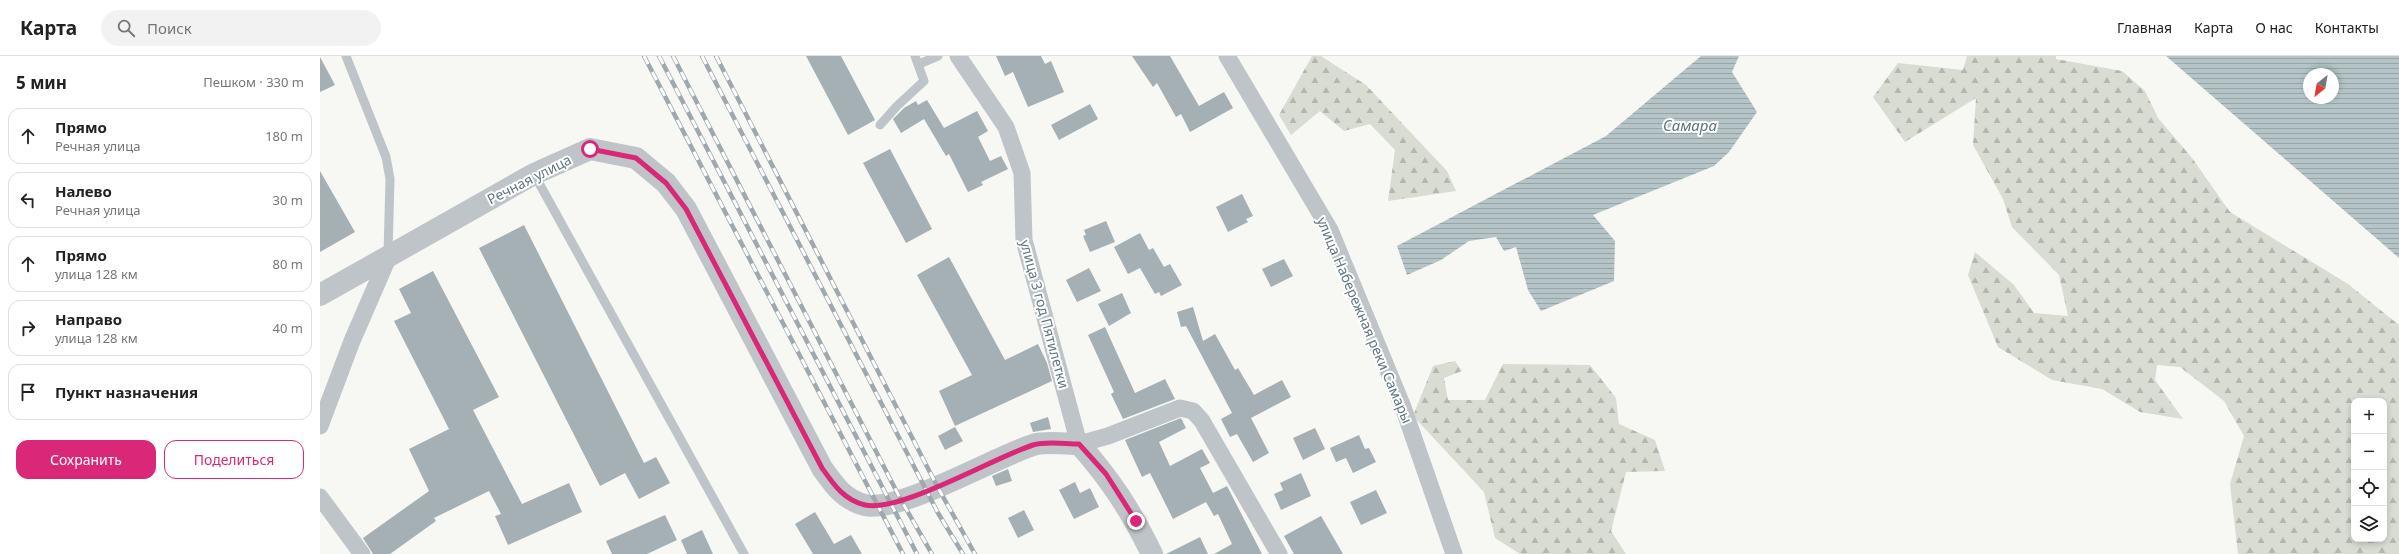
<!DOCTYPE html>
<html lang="ru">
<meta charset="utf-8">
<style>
:root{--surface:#fff;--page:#f2f2f2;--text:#222;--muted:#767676;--line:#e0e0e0;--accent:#db2777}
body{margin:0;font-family:"Noto Sans",sans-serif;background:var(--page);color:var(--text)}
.controls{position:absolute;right:12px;bottom:12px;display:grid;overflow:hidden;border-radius:8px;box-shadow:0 2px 6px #0003}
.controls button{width:36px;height:36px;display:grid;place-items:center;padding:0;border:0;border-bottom:1px solid var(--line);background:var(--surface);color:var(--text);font:20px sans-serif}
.compass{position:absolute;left:1983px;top:12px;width:36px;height:36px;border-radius:50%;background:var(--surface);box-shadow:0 2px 6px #0003;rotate:211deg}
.stop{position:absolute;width:12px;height:12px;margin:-9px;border:3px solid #db2777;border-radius:50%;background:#fff}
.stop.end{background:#db2777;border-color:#fff;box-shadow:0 1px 4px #0008}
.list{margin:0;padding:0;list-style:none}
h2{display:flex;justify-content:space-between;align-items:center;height:52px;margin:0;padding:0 16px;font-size:17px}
h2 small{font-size:13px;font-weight:400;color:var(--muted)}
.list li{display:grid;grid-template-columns:26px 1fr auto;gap:12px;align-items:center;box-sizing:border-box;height:56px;margin:0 8px 8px;padding:0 8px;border:1px solid var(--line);border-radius:12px}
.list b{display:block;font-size:15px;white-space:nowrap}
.list p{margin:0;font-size:13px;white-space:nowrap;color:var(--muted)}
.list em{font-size:13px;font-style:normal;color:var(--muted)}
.actions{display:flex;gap:8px;padding:12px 16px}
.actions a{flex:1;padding:9px 0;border:1px solid var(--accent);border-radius:12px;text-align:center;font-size:14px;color:var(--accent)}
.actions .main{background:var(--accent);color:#fff}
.icon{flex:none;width:22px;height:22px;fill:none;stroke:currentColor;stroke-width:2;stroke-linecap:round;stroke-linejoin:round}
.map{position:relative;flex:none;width:2079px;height:498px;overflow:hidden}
header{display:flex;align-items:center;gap:24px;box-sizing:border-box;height:56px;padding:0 20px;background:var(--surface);border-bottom:1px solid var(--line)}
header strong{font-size:19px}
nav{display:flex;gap:22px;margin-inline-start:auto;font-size:14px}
.search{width:280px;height:36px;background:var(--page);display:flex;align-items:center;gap:10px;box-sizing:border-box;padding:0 14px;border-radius:22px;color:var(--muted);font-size:15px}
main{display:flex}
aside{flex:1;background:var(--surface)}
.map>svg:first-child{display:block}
.forest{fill:url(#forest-firs);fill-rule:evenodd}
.water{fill:url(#water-rules);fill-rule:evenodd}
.building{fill:#a4b0b4}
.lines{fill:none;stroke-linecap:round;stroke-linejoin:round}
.service{stroke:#bec4c7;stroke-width:9}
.minor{stroke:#bec4c7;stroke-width:17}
.tertiary{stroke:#bec4c7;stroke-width:22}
.rail-casing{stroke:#9fa9ad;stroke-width:4.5}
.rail{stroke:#fff;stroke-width:3;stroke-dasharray:9;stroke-linecap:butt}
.route{stroke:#db2777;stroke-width:5}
.labels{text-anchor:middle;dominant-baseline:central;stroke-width:4;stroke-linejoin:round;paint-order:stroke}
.street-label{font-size:14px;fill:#617780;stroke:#fff}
.water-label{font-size:15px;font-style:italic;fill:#5c767b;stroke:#fff}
</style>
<header>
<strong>Карта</strong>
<div class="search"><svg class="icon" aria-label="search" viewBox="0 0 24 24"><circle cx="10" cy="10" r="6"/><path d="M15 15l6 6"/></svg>Поиск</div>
<nav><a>Главная</a><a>Карта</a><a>О нас</a><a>Контакты</a></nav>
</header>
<main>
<aside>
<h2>5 мин<small>Пешком · 330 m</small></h2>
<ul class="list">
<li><svg class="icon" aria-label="ahead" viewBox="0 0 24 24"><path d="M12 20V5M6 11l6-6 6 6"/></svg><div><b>Прямо</b><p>Речная улица</p></div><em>180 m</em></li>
<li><svg class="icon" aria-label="left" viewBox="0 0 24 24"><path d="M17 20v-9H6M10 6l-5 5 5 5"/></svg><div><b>Налево</b><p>Речная улица</p></div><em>30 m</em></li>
<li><svg class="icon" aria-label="ahead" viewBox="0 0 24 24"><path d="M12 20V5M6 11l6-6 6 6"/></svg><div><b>Прямо</b><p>улица 128 км</p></div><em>80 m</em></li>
<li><svg class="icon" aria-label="right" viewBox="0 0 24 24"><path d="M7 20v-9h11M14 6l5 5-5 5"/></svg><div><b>Направо</b><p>улица 128 км</p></div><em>40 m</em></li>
<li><svg class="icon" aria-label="arrive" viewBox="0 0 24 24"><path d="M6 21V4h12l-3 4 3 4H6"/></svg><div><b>Пункт назначения</b></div></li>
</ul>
<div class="actions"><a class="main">Сохранить</a><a>Поделиться</a></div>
</aside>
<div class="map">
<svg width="2079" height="498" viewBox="0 0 2079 498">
<defs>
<pattern id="forest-firs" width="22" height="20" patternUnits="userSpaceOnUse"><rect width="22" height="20" fill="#d8dcd3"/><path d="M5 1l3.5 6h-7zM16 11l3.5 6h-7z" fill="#b3b7b0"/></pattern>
<pattern id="water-rules" width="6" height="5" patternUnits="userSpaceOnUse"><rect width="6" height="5" fill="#b5c5c7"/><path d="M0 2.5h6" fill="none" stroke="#97a5a7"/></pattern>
</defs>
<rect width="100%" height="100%" fill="#f7f7f4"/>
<!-- forest -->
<path class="forest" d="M992,0H1001L1046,29L1127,115L1136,135L1068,145L1075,94L1050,68L1024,75L1000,55L971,79L959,59Z
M1647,0H1736V3L1802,15L1825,35L1838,62L1872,102L1910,156L2028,228L2079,269V498H1918L1910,428L1924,380L1904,345L1860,311L1837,309L1835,324L1863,363L1820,356L1782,333L1732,324L1678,291L1648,219L1655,196L1694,229L1714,257L1748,260L1739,219L1692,171L1683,143L1653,89L1656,42L1585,86L1553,41L1578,7L1643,14ZM2034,345H2064V483H2034Z
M1135,305L1142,315L1124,322L1128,344H1165L1183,308L1270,309L1296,342L1299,368L1335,384L1345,415L1306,416L1291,475L1306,498H1200L1175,482L1164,436L1093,360L1113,310Z"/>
<!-- water -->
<path class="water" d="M1381,0H1419L1412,16L1437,56L1409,96L1394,110L1273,159L1295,185L1294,225L1221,255L1208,234L1196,191L1184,195L1176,181L1149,185L1121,204L1087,219L1077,190L1286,80Z
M1846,0H2079V202ZM1989,18H2013V42H1989Z"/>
<!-- building -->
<path class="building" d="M486,0H521L555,64L528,79Z
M676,0H721L725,8L731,5L744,36L708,51L693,16L685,20Z
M812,0H850L879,50L904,36L913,52L870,76L861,58L856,61L837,27L833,31Z
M0,1L15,29L0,36Z
M607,44L624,72L657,55L668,75L658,81L670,105L681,100L688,113L661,126L663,129L648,136L629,98L626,100L604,63L581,77L573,63L584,52L596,45L598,49Z
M770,48L778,63L739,84L731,69Z
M570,93L612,173L586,187L543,107Z
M0,115L35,176L0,196Z
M922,138L933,160L926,163L928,166L908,176L896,151Z
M786,165L795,186L770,196L763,180L766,179L764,174Z
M204,169L324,407L336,401L350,427L319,443L305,417L280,430L159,192Z
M820,177L829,194L833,192L844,211L850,208L862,229L841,240L839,236L835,238L820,212L808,218L794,191Z
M629,201L685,304L718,288L727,307L732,325L635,370L619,335L652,319L597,219Z
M964,203L973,220L951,231L942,213Z
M769,212L781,235L757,246L746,224Z
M113,215L179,341L153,354L202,448L249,427L262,456L188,489L175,460L181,458L169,435L114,462L116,465L70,498H53L43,482L109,435L89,393L129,373L74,265L91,257L79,233Z
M802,237L811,257L789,270L778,248Z
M873,251L883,285L895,278L915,314L918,312L934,339L962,324L971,341L931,362L949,397L933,406L917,378L910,381L901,363L912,357L866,270L861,271L857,256Z
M785,271L815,337L845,323L855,343L803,363L791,338L794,336L768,279Z
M728,361L731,373L713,376L710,367Z
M861,362L866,372L839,386L850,410L882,393L890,407L880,412L893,437L907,430L942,498H894L912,488L898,458L894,460L886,446L853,463L830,417L822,421L805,384Z
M635,371L643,385L625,394L618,380Z
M995,372L1005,393L983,404L973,382Z
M1039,379L1045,393L1049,392L1056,406L1033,417L1026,402L1016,406L1010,392Z
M688,413L692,425L676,430L672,420Z
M981,417L991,440L961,454L954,438L963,434L960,427Z
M755,426L760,437L770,432L779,451L754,463L739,434Z
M1056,434L1067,457L1041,469L1030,446Z
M704,454L714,474L698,482L688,462Z
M495,456L514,488L531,479L542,498H493L475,468Z
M345,459L357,484L327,498H292L286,485Z
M1001,460L1023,498H974L964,480Z
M382,474L393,498H367L361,484Z
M880,481L888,498H846Z"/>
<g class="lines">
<!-- service -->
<path class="service" d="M26,0L66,101L70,123L68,198
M599,8L618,0
M560,69L577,50L604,25L595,0
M214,118L424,498"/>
<!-- minor -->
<path class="minor" d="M638,0L686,71L702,117L704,184L759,388L788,380L860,352L873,355L882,365L959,498
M907,0L1010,174L1083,351L1134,498
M0,370L32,285L68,202
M0,441L42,498"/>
<!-- tertiary -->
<path class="tertiary" d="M0,239L214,118L270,93L316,102L346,127L366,153L502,412C514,429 524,444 545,449C580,457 675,401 713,389C726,385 745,388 759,388C791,424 811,455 832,498"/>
<defs>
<path id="rail" d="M324,0L583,498
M339,0L597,498
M353,0L581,444L612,498
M382,0L618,457L643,498
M396,0L617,430L655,498"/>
</defs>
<!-- rail casing -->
<use href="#rail" class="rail-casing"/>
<!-- rail -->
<use href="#rail" class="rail"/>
</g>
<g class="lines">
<!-- route -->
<path class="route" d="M270,93L316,102L346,127L366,153L502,412C514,429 524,444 545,449C580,457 675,401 713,389C726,385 745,388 759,388L786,418L816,465"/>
</g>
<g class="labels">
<!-- street labels -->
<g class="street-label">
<text transform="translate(209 123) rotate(-27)">Речная улица</text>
<text transform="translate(725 258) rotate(75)">улица 3 год Пятилетки</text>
<text transform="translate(1045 264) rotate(67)">улица Набережная реки Самары</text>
</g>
<!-- water labels -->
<g class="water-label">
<text x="1370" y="69">Самара</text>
</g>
</g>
</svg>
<div class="controls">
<button>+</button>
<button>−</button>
<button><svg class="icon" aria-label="locate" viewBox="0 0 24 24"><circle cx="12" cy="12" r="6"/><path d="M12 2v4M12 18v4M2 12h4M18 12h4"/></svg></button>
<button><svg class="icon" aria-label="layers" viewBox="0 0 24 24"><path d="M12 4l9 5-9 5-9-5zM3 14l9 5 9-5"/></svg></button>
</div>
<svg class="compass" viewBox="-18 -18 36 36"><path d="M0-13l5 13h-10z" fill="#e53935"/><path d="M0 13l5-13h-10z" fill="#767676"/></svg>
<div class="stop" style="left:270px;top:93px"></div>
<div class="stop end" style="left:816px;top:465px"></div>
</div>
</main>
